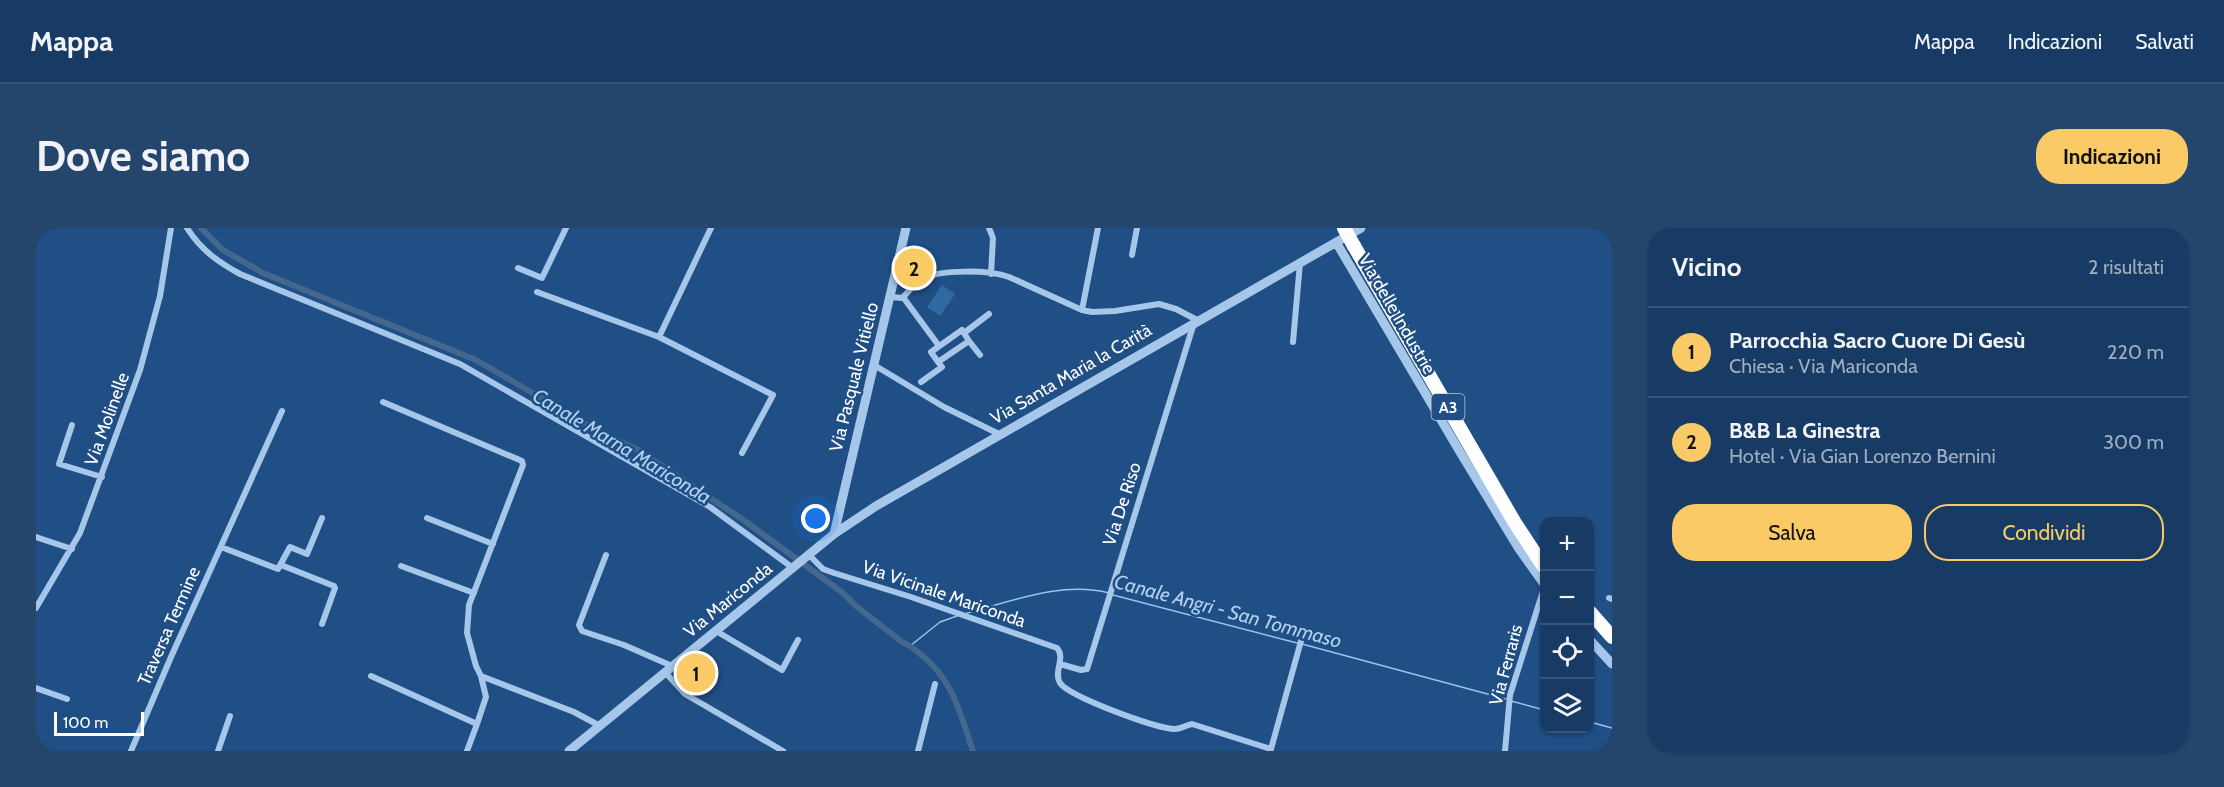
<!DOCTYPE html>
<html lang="it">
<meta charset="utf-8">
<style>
:root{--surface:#173b64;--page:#24466d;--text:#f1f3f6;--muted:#9eadbf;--line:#365578;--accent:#f9ca66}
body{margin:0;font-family:Cabin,sans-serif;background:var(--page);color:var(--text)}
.controls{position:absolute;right:18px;bottom:18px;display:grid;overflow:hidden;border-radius:12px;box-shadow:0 2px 4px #0004}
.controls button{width:54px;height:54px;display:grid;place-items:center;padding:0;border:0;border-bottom:2px solid var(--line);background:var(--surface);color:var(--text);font:30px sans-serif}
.scale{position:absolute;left:18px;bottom:15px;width:90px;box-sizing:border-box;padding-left:6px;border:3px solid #fff;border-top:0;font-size:16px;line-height:21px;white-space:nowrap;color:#fff;-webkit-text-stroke:4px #1f4f85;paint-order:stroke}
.you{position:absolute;left:780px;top:291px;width:21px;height:21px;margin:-15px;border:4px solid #fff;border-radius:50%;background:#1a73e8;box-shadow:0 0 0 9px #1a73e833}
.badge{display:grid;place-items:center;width:39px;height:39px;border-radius:50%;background:var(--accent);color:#111;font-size:20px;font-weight:700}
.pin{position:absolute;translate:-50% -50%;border:3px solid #fff;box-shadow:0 2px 6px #0006}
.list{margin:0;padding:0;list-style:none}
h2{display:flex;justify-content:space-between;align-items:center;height:78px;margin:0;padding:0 24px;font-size:26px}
h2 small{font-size:20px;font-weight:400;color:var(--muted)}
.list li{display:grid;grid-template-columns:39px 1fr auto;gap:18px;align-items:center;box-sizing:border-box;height:90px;padding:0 24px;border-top:2px solid var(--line)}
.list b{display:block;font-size:22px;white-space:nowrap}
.list p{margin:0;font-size:20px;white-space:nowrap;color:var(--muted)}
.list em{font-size:20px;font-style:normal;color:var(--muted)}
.actions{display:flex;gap:12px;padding:18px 24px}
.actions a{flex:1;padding:14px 0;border:2px solid var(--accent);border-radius:24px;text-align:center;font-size:21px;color:var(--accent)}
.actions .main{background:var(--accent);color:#111}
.icon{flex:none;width:33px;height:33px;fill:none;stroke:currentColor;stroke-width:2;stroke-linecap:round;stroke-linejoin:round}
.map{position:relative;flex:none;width:1576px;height:523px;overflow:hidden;border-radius:24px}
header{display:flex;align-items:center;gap:36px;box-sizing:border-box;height:84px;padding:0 30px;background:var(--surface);border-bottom:2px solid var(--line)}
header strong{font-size:28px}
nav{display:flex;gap:33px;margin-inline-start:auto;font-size:21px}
.intro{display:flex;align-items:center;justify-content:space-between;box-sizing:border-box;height:144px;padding:0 36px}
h1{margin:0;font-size:42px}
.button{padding:15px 27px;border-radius:24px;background:var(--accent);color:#111;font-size:21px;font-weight:700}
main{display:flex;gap:36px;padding:0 36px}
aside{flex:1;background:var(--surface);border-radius:24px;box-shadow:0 2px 4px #0004}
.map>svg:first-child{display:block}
.green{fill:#3269a3}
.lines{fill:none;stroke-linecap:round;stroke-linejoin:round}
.stream{stroke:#9ac3ec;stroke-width:1.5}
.canal{stroke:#44678e;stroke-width:6}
.minor{stroke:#a7c7ea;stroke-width:6}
.tertiary{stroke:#a7c7ea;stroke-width:9}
.motorway{stroke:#fff;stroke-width:14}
.motorway-bridge{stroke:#fff;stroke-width:14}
.labels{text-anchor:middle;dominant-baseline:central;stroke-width:5;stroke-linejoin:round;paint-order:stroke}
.shield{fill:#1f4f85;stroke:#bccada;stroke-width:1.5}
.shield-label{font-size:16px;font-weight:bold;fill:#fff}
.street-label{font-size:18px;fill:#fff;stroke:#1f4f85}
.water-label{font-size:20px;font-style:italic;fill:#b2d1f1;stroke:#1f4f85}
</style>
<header>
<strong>Mappa</strong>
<nav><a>Mappa</a><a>Indicazioni</a><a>Salvati</a></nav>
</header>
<div class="intro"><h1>Dove siamo</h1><a class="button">Indicazioni</a></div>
<main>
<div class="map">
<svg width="1576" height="523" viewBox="0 0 1576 523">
<rect width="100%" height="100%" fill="#1f4f85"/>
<!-- green -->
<path class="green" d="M906,57L919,66L904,88L891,79Z"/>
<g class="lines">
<!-- stream -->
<path class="stream" d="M1077,367L1261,415
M931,385C977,373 1026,353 1073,365
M1266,416L1470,471
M874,418L904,394L921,388
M1475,473L1508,482
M1554,494L1576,500"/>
<!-- canal -->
<path class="canal" d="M165,0L187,22L227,45L440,132L555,199L602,222L709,293L807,365L820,378L866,414C876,418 882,424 890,431C918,455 925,489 937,523"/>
<!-- minor -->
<path class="minor" d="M151,0C165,22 182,34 204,46L424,136L674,279L757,340
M953,0L957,10L955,46
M1096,27L1101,0
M482,40L506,50L530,0
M861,41L888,50
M501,64L623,109L737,167L706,225
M855,69L866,70C873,64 877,56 886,51C905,41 954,42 973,49L1046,82L1056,84L1079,83L1123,76L1140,81L1163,93
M867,69L903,118
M1046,82L1062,0
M926,102L933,113L902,134L895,124Z
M928,105L953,86
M623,109L675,0
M933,113L944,127
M1257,114L1264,35
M838,137L908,179L963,206
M885,154L906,139L902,134
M347,174L486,233L487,237L433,377L431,405L440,438L445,448L538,484L564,498
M36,197L23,236L66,249
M391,290L457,316
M0,309L36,321
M185,319L242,341L254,319L271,326L286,290
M570,327L543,397L546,403L588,417L636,438
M773,327L787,341L798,345L875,369L1021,420C1030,430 1017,444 1024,455C1034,469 1121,501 1139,501C1146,501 1150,497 1156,496L1235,521L1265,413
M245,337L298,358L299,360L286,396
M365,338L438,365
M1573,370L1576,371
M0,380L44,305L104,142L124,68L135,0
M680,403L746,442L762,412
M1024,436L1045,442L1051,441L1158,95
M629,444L649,466L747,523
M335,448L441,496L431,523
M0,460L31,471
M441,496L450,469L445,448
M95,523L135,429L246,183
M182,523L194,488
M882,523L899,456
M1469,523L1474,467L1508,360"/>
<!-- tertiary -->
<path class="tertiary" d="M1300,14L1424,224L1483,321L1508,356
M798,306L870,0
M1554,412L1576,436
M533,523L798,306L840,278L1325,0"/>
<!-- motorway -->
<path class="motorway" d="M1318,18L1479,295L1508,339
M1554,384L1576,409"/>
<!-- motorway-bridge -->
<path class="motorway-bridge" d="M1308,0L1318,18"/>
</g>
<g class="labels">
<!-- shield labels -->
<rect class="shield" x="1395.5" y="166" width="33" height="26" rx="4.5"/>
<g class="shield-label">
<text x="1412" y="179">A3</text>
</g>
<!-- street labels -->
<g class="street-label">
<text transform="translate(1361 86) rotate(60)">Via delle Industrie</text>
<text transform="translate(1035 146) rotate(-30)">Via Santa Maria la Carità</text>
<text transform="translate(818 149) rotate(-76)">Via Pasquale Vitiello</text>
<text transform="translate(71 191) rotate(-70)">Via Molinelle</text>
<text transform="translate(1086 276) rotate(-72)">Via De Riso</text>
<text transform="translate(908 366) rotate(19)">Via Vicinale Mariconda</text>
<text transform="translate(692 372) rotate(-39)">Via Mariconda</text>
<text transform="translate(133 398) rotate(-66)">Traversa Termine</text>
<text transform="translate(1470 437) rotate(-75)">Via Ferraris</text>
</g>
<!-- water labels -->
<g class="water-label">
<text transform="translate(586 218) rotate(31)">Canale Marna Mariconda</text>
<text transform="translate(1192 383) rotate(15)">Canale Angri - San Tommaso</text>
</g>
</g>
</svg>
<div class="controls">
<button>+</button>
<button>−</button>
<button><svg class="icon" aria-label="locate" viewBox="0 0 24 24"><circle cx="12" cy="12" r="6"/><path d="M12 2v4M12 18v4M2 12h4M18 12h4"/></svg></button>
<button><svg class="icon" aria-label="layers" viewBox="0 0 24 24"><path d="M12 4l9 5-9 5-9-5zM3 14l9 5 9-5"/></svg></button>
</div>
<div class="scale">100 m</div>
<div class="you"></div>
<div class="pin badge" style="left:660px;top:445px">1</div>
<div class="pin badge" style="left:878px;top:40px">2</div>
</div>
<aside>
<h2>Vicino<small>2 risultati</small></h2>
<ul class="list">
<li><span class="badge">1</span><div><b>Parrocchia Sacro Cuore Di Gesù</b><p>Chiesa · Via Mariconda</p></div><em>220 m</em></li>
<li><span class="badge">2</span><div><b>B&amp;B La Ginestra</b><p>Hotel · Via Gian Lorenzo Bernini</p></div><em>300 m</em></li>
</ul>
<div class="actions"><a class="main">Salva</a><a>Condividi</a></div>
</aside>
</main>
